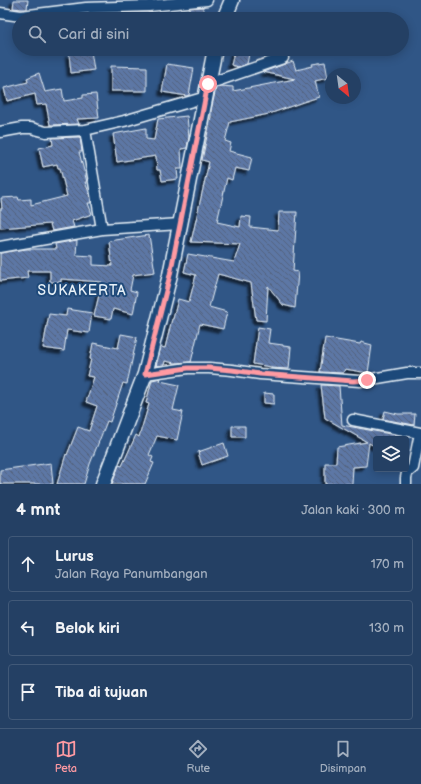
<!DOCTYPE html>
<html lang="id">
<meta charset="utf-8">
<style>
:root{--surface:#244064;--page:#2c476a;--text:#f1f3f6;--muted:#a3afbf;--line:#415978;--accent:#ff9aa2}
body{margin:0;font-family:"Balsamiq Sans",sans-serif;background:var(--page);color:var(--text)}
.controls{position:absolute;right:12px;bottom:12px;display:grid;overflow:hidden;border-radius:4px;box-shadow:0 2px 10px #0003}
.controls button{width:36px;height:36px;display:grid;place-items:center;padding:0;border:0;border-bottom:1px solid var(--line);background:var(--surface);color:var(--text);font:20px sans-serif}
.compass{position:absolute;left:325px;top:68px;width:36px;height:36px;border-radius:50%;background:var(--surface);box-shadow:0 2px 10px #0003;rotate:151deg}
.stop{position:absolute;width:12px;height:12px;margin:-9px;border:3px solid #ff9aa2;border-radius:50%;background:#fff}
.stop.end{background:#ff9aa2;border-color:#fff;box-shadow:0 1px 4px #0008}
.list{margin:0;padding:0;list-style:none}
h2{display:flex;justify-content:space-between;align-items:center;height:52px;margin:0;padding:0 16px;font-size:17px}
h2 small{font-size:13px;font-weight:400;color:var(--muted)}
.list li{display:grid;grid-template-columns:26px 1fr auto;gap:12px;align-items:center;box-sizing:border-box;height:56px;margin:0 8px 8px;padding:0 8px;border:1px solid var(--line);border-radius:4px}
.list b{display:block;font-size:15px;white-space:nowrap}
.list p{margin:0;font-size:13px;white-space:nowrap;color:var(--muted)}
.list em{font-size:13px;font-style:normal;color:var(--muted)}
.icon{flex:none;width:22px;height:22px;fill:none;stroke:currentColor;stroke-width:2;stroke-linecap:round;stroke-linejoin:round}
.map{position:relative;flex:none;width:421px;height:484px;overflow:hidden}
.search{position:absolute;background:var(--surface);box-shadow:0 2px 10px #0003;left:12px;right:12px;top:12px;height:44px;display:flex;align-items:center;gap:10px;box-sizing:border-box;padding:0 14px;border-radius:22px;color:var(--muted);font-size:15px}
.sheet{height:244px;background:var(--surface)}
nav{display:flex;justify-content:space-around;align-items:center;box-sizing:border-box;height:56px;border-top:1px solid var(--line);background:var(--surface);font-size:11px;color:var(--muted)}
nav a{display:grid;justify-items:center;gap:2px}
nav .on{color:var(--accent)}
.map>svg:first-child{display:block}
.building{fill:url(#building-back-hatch);stroke:#e8f1f8;filter:url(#shadow)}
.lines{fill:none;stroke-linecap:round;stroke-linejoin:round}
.minor-casing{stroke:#e8f1f8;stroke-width:13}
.secondary-casing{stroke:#e8f1f8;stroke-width:17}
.minor{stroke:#1f4a7a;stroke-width:10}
.secondary{stroke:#1f4a7a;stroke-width:14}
.route{stroke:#ff9aa2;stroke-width:5}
.labels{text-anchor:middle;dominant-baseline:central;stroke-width:4;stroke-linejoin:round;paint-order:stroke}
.quarter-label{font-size:14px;letter-spacing:1px;fill:#e8f1f8;stroke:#1f4a7a}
</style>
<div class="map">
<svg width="421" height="484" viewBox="0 0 421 484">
<defs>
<pattern id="building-back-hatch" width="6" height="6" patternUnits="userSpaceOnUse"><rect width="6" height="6" fill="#5d77a5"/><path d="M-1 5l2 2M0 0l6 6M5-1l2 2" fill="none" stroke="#53627c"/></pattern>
<filter id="shadow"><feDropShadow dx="-3.5" dy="3.5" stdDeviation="1" flood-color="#0009"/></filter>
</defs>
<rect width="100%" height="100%" fill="#305686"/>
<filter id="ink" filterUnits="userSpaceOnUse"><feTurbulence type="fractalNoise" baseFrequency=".025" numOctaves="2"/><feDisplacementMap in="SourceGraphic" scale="8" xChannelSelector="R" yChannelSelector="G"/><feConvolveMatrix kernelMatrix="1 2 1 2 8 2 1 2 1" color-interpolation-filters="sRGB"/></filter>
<g filter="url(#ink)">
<!-- building -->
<path class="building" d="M14,0H28L27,9H22L13,8Z
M203,7V19H188L189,8Z
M151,12L152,19H110L109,14Z
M90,14L91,19H60V18Z
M235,49H250L247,64L238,67L231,65Z
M91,51L94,70L71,73L69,54Z
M293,61L296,70L313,66L312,64L325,62L328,78L315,81L319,97L303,102L269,114L230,122L225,141L231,143L229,151L252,157L249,171L235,168L232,180L227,178L217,222L240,227L241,216L251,217L250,227L278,230L279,212H297L293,271L298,272L295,308L283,305L268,286L266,321L256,320L251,283L218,274L209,307L227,312L223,329L200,324L191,362L175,363L165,361L164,365L156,366L161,347L165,348L172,319H173L178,299L189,302L196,275L184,272L188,254L234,262L240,244L191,242L209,162L202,160L211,117V110L216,88L221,86L233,87V91L295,79L263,72Z
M167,64L194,68L189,95L187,96L162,92Z
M111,66L147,67V91H111Z
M39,73L45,92L62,89L64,101L83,98V95L96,94L99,118L77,119L79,124L50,125L46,104L37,105L35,94L7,101L4,88L28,82L27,78Z
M187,116L189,137L187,148L181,149L182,169H177L178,179L162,181L160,170H157L156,156L117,162L113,134L146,128V139L154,140L158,119Z
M80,137L82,152H79L87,182H85L90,195L91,203H88L92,214L72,221L74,227L52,231L50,224L0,228V209H2L1,198L18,197L19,200L31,199V205L67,196L60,168H58L57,164L43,167L39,148L53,145L52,138Z
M149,235L155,272L133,275L130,290L137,292L133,314L113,309L111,319L94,316L102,282L61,279V282H50V271H27L28,278L0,281V253L26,249H56L55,244L77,240L76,255L93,256V265L112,266L109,241Z
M67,309L92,313L89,333L67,330L64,351L43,348L49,314L66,316Z
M258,327L270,329L268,343L283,345V346L291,347L289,369L271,368V367L253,364Z
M121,334L137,337L127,384L123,383L110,422L107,421L90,464L84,484H57L66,454L67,455L78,427L89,431L97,406L86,402L94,377L87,376L91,359H90L93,343L118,348Z
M325,338L360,344L361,342L372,345L368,373L345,369L343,373L320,372Z
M161,378L160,381L179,385L173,410L183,412L177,440L157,436L149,455L153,457L151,462L154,463L145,484H112L119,465L122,466L136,435L139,437L149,404L146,403L152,380Z
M321,385L339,386L342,425L401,436V439H376V447L369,443L366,466L353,467L352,484H325V463H336L337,447L367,442L325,418Z
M264,393L274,394V404L264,403Z
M385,411L398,414H415L414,425L383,419Z
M232,426H245V437H232Z
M224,443L228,456L202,465L198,452Z
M51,463L53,484H0V470Z"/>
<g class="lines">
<defs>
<path id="minor" d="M0,13L21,16L86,8L149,6L207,0
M208,84L283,58
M85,130L102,229
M0,132L22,128H31L46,132L85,130L124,121L206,97
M0,247L102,229L180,224
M145,374L188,368H209L232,370L260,374L360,381L407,373H421
M353,420L420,433L413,468L407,473L406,478V484"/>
<path id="secondary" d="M224,19L232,0
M103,484L145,374L170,275L215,49"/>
</defs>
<!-- minor casing -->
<use href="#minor" class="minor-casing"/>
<!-- secondary casing -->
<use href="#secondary" class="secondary-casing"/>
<!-- minor -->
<use href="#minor" class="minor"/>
<!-- secondary -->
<use href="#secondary" class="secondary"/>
</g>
</g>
<g class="lines" filter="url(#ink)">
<!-- route -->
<path class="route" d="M208,84L170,275L145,374L188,368H209L232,370L260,374L353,381L367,380"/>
</g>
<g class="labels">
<!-- quarter labels -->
<g class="quarter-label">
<text x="82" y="290">SUKAKERTA</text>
</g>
</g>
</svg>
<div class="controls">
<button><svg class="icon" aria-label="layers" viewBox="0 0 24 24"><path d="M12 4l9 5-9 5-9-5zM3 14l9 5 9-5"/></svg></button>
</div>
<svg class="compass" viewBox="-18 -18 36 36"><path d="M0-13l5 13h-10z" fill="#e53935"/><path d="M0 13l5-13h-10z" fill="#a3afbf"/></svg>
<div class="stop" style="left:208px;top:84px"></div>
<div class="stop end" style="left:367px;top:380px"></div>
<div class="search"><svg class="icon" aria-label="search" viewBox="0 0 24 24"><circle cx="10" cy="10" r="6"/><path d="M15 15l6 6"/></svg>Cari di sini</div>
</div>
<section class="sheet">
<h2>4 mnt<small>Jalan kaki · 300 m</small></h2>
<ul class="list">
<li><svg class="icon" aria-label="ahead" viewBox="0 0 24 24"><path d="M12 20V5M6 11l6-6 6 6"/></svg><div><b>Lurus</b><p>Jalan Raya Panumbangan</p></div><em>170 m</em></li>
<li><svg class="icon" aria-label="left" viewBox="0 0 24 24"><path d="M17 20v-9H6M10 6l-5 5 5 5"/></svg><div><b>Belok kiri</b></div><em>130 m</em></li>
<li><svg class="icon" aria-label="arrive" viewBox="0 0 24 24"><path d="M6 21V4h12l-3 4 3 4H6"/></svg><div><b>Tiba di tujuan</b></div></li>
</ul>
</section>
<nav>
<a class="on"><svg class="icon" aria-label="map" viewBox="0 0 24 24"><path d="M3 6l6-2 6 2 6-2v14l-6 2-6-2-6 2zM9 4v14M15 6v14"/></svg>Peta</a>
<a><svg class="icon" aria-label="directions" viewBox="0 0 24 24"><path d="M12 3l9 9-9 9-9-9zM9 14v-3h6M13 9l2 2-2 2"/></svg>Rute</a>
<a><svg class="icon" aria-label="saved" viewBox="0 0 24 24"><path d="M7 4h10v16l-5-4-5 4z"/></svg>Disimpan</a>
</nav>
